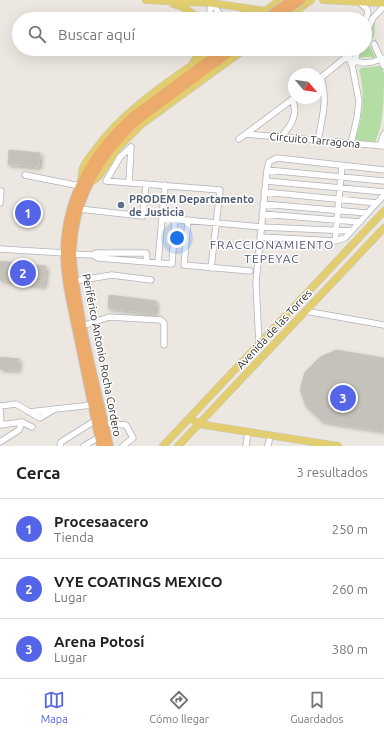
<!DOCTYPE html>
<html lang="es">
<meta charset="utf-8">
<style>
:root{--surface:#fff;--page:#f2f2f2;--text:#222;--muted:#767676;--line:#e0e0e0;--accent:#5466e7}
body{margin:0;font-family:Ubuntu,sans-serif;background:var(--page);color:var(--text)}
.compass{position:absolute;left:288px;top:68px;width:36px;height:36px;border-radius:50%;background:var(--surface);box-shadow:0 4px 16px #0002;rotate:119deg}
.you{position:absolute;left:177px;top:238px;width:14px;height:14px;margin:-10px;border:3px solid #fff;border-radius:50%;background:#1a73e8;box-shadow:0 0 0 6px #1a73e833}
.badge{display:grid;place-items:center;width:26px;height:26px;border-radius:50%;background:var(--accent);color:#fff;font-size:13px;font-weight:700}
.pin{position:absolute;translate:-50% -50%;border:2px solid #fff;box-shadow:0 1px 4px #0006}
.list{margin:0;padding:0;list-style:none}
h2{display:flex;justify-content:space-between;align-items:center;height:52px;margin:0;padding:0 16px;font-size:17px}
h2 small{font-size:13px;font-weight:400;color:var(--muted)}
.list li{display:grid;grid-template-columns:26px 1fr auto;gap:12px;align-items:center;box-sizing:border-box;height:60px;padding:0 16px;border-top:1px solid var(--line)}
.list b{display:block;font-size:15px;white-space:nowrap}
.list p{margin:0;font-size:13px;white-space:nowrap;color:var(--muted)}
.list em{font-size:13px;font-style:normal;color:var(--muted)}
.icon{flex:none;width:22px;height:22px;fill:none;stroke:currentColor;stroke-width:2;stroke-linecap:round;stroke-linejoin:round}
.map{position:relative;flex:none;width:384px;height:446px;overflow:hidden}
.search{position:absolute;background:var(--surface);box-shadow:0 4px 16px #0002;left:12px;right:12px;top:12px;height:44px;display:flex;align-items:center;gap:10px;box-sizing:border-box;padding:0 14px;border-radius:22px;color:var(--muted);font-size:15px}
.sheet{height:232px;background:var(--surface)}
nav{display:flex;justify-content:space-around;align-items:center;box-sizing:border-box;height:56px;border-top:1px solid var(--line);background:var(--surface);font-size:11px;color:var(--muted)}
nav a{display:grid;justify-items:center;gap:2px}
nav .on{color:var(--accent)}
.map>svg:first-child{display:block}
.green{fill:#b4dda4}
.building{fill:#c5c2bc;stroke:#c8c4ba;filter:url(#shadow)}
.lines{fill:none;stroke-linecap:round;stroke-linejoin:round}
.minor-casing{stroke:#b1b2bb;stroke-width:7}
.major-casing{stroke:#c8c8c8;stroke-width:8}
.highway-casing{stroke:#c8c8c8;stroke-width:10}
.minor{stroke:#fff;stroke-width:5.5}
.major{stroke:#e2ce70;stroke-width:7}
.highway{stroke:#edab6b;stroke-width:8}
.highway-bridge-casing{stroke:#c8c8c8;stroke-width:10;stroke-linecap:butt}
.highway-bridge{stroke:#edab6b;stroke-width:8}
.service-dot{fill:#5c6f8a;stroke:#fff;stroke-width:1.5}
.labels{text-anchor:middle;dominant-baseline:central;stroke-width:3;stroke-linejoin:round;paint-order:stroke}
.street-label{font-size:11px;fill:#2d2d2d;stroke:#fff}
.service-label{font-size:11px;font-weight:bold;fill:#4e5e75;stroke:#fff;text-anchor:start}
.neighbourhood-label{font-size:12px;letter-spacing:1px;fill:#515679;stroke:#fff}
</style>
<div class="map">
<svg width="384" height="446" viewBox="0 0 384 446">
<defs>
<filter id="shadow"><feDropShadow dx="2" dy="2" stdDeviation="2" flood-color="#0004"/></filter>
</defs>
<rect width="100%" height="100%" fill="#ece8e1"/>
<!-- green -->
<path class="green" d="M375,20L374,37L370,39L368,43L376,58L374,59L372,57H362L358,59L360,49H365V39Z
M379,66L382,68L384,74C384,94 384,126 375,142L357,141L355,138C364,118 365,91 359,70L361,68Z"/>
<!-- building -->
<path class="building" d="M9,150L40,153L39,167L8,164Z
M0,261L46,266L44,286L0,280Z
M109,295L156,301L155,314L108,308Z
M336,350L384,358V431L322,421L306,406L300,390L305,372L320,357Z
M0,357L19,359L18,370L0,369Z"/>
<g class="lines">
<defs>
<path id="minor" d="M359,2L367,9L368,13L365,21
M211,3L224,19
M209,19L211,3
M365,35L373,18L384,6
M374,44L384,66
M352,49L349,59L352,65L355,61L358,49
M318,80L345,58L363,63L372,62L384,58
M246,134L384,146
M281,137C291,126 299,114 292,99
M239,139L294,98
M318,140C322,119 328,99 321,78
M351,143L357,118L359,101L352,65
M380,146L384,134
M131,147L120,157L106,181L220,190L211,268
M267,170L384,181
M25,175L80,186
M266,181L384,192
M129,183L131,147
M264,192L377,203
M0,203L1,191
M263,204L367,213
M79,209L143,216L146,184
M262,214L360,222
M162,218L261,227L351,231
M188,220L184,265L250,271
M260,237L335,241L345,238L384,195
M335,241L342,166
M0,249L65,253
M72,254L93,255L98,258L172,264L175,219
M93,255L96,253H146L147,262
M158,263L165,185
M75,281L112,275L151,280
M305,311L384,325
M82,326L109,317L161,320L164,323V345
M259,344L256,282L267,170L269,162L277,158L384,170
M0,406L16,404L40,418L55,409
M0,409L1,425
M29,412L92,405
M103,423L126,425L133,438L123,446
M0,425L22,422L32,427
M0,442L19,430L22,422
M60,446L61,442L96,420
M84,446L99,437
M246,446L248,432
M268,446L270,436"/>
<path id="major" d="M146,0L211,3L266,11
M323,0L384,3
M173,4C184,6 191,11 198,19
M240,7C246,9 248,13 248,19
M255,19L280,0
M285,19L311,0
M193,63L201,49
M81,180C82,177 82,172 83,168C85,162 91,155 95,150C125,108 173,79 215,49
M90,183L99,176L117,149L142,124L245,49
M190,417L198,424L338,446
M163,446L384,211
M178,446L384,228"/>
<path id="highway" d="M101,446L70,297C67,282 65,266 65,251C66,197 94,150 134,115L224,49
M109,446C101,409 92,373 84,336C79,309 73,282 72,255C72,200 99,156 138,120L234,49"/>
</defs>
<!-- minor casing -->
<use href="#minor" class="minor-casing"/>
<!-- major casing -->
<use href="#major" class="major-casing"/>
<!-- highway casing -->
<use href="#highway" class="highway-casing"/>
<!-- minor -->
<use href="#minor" class="minor"/>
<!-- major -->
<use href="#major" class="major"/>
<!-- highway -->
<use href="#highway" class="highway"/>
<defs>
<path id="highway-bridge" d="M265,19L291,0
M275,19L301,0"/>
</defs>
<!-- highway-bridge casing -->
<use href="#highway-bridge" class="highway-bridge-casing"/>
<!-- highway-bridge -->
<use href="#highway-bridge" class="highway-bridge"/>
</g>
<!-- markers -->
<circle class="service-dot" cx="121" cy="205" r="4"/>
<g class="labels">
<!-- street labels -->
<g class="street-label">
<text transform="translate(315 140) rotate(5)">Circuito Tarragona</text>
<text transform="translate(274 329) rotate(-47)">Avenida de las Torres</text>
<text transform="translate(102 355) rotate(79)">Periférico Antonio Rocha Cordero</text>
</g>
<!-- service labels -->
<g class="service-label">
<text x="129" y="199">PRODEM Departamento<tspan x="129" dy="13">de Justicia</tspan></text>
</g>
<!-- neighbourhood labels -->
<g class="neighbourhood-label">
<text x="272" y="244">FRACCIONAMIENTO<tspan x="272" dy="14">TEPEYAC</tspan></text>
</g>
</g>
</svg>
<svg class="compass" viewBox="-18 -18 36 36"><path d="M0-13l5 13h-10z" fill="#e53935"/><path d="M0 13l5-13h-10z" fill="#767676"/></svg>
<div class="you"></div>
<div class="pin badge" style="left:28px;top:213px">1</div>
<div class="pin badge" style="left:23px;top:273px">2</div>
<div class="pin badge" style="left:343px;top:398px">3</div>
<div class="search"><svg class="icon" aria-label="search" viewBox="0 0 24 24"><circle cx="10" cy="10" r="6"/><path d="M15 15l6 6"/></svg>Buscar aquí</div>
</div>
<section class="sheet">
<h2>Cerca<small>3 resultados</small></h2>
<ul class="list">
<li><span class="badge">1</span><div><b>Procesaacero</b><p>Tienda</p></div><em>250 m</em></li>
<li><span class="badge">2</span><div><b>VYE COATINGS MEXICO</b><p>Lugar</p></div><em>260 m</em></li>
<li><span class="badge">3</span><div><b>Arena Potosí</b><p>Lugar</p></div><em>380 m</em></li>
</ul>
</section>
<nav>
<a class="on"><svg class="icon" aria-label="map" viewBox="0 0 24 24"><path d="M3 6l6-2 6 2 6-2v14l-6 2-6-2-6 2zM9 4v14M15 6v14"/></svg>Mapa</a>
<a><svg class="icon" aria-label="directions" viewBox="0 0 24 24"><path d="M12 3l9 9-9 9-9-9zM9 14v-3h6M13 9l2 2-2 2"/></svg>Cómo llegar</a>
<a><svg class="icon" aria-label="saved" viewBox="0 0 24 24"><path d="M7 4h10v16l-5-4-5 4z"/></svg>Guardados</a>
</nav>
